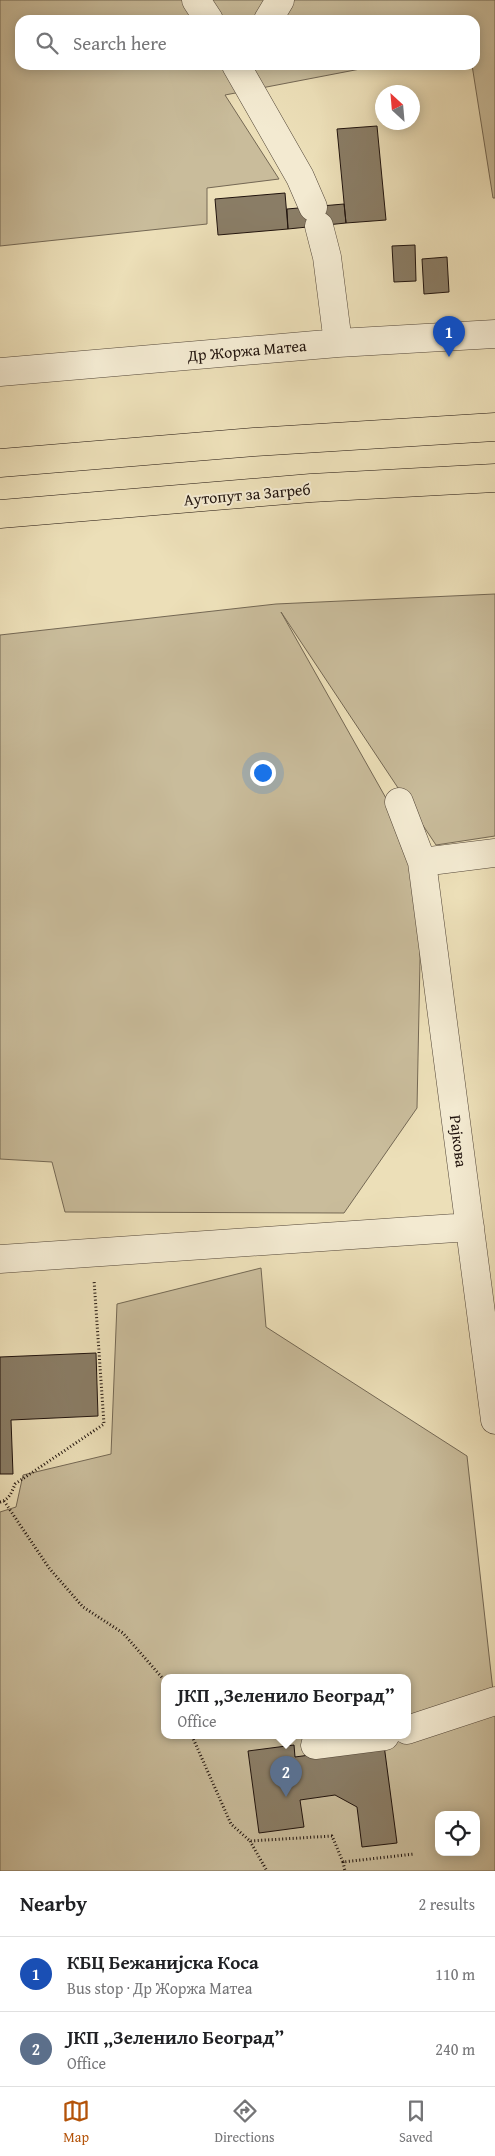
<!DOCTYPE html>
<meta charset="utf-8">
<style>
:root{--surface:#fff;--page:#f6f6f6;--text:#202124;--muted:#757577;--line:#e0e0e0;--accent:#b45309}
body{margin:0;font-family:"Gentium Book Plus",serif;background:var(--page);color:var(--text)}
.controls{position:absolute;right:15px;bottom:15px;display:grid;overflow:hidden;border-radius:10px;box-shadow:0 2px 12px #0003}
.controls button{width:45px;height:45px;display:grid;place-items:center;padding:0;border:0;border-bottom:1px solid var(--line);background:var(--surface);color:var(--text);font:25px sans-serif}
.compass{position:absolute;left:375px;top:85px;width:45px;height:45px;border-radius:50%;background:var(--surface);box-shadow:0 2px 12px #0003;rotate:334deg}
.you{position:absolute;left:262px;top:772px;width:18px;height:18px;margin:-12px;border:4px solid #fff;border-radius:50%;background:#1a73e8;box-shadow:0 0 0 8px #1a73e833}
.badge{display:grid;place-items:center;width:32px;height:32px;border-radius:50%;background:var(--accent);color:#fff;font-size:16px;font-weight:700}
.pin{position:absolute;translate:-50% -41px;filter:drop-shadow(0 1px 2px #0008)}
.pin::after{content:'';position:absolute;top:26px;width:18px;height:15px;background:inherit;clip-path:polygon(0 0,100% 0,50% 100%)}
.popup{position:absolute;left:161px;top:1674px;width:250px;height:65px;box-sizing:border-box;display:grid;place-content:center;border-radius:10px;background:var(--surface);filter:drop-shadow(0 1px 4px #0005);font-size:16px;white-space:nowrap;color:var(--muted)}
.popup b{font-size:19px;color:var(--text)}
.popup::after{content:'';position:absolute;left:50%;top:100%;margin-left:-10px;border:10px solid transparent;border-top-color:var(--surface)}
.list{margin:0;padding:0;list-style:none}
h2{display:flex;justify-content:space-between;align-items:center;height:65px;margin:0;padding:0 20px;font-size:21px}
h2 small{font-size:16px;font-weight:400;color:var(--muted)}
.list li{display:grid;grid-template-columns:32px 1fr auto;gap:15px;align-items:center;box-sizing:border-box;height:75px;padding:0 20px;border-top:1px solid var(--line)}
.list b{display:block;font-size:19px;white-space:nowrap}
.list p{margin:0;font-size:16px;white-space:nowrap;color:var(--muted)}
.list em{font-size:16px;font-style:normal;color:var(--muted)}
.icon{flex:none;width:28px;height:28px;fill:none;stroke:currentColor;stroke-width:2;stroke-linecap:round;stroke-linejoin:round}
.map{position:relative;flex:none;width:495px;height:1871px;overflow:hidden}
.search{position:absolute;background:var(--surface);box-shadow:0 2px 12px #0003;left:15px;right:15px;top:15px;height:55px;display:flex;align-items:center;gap:12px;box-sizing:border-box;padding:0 18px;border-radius:15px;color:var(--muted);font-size:19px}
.sheet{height:215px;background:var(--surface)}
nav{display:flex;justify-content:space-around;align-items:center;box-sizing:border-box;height:70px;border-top:1px solid var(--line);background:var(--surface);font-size:14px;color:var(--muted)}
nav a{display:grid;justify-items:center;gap:2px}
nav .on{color:var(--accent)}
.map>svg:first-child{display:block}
.green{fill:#c9bc9b;stroke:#746854;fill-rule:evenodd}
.building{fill:#8a7d66;stroke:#20130d}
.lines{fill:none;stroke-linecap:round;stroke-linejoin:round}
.minor-casing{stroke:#534638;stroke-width:29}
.highway-casing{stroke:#20130d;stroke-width:29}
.path{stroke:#20130d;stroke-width:3;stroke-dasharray:1 2.5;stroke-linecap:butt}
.minor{stroke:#f3ead1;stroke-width:28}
.highway{stroke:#ecdfb8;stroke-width:28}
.labels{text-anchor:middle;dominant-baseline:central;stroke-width:4;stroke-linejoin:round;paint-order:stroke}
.street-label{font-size:16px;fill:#20130d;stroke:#f3ead1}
</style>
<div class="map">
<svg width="495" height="1871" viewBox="0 0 495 1871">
<rect width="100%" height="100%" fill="#ecdfb8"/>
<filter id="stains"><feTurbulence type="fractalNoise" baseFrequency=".004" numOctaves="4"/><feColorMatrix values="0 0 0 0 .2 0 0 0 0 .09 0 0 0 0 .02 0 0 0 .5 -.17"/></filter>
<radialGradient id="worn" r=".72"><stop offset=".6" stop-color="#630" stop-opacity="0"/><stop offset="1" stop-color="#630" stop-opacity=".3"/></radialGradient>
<!-- green -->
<path class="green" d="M0,0H495V198H493L472,65H475V20H20V65H381L225,95L279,179L207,188V224L0,246Z
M495,594V836L436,845L281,612L422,862L417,1108L344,1213L65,1212L52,1162L0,1159V635L276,604Z
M261,1268L266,1327L467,1456L495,1709V1871H0V1512L16,1507L23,1475L111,1454L117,1304ZM165,1678H407V1736H165ZM439,1815H476V1852H439Z"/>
<!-- building -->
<path class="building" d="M377,126L386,220L346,223L337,129Z
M285,193L288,229L218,235L215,199Z
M344,204L346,223L288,229L287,209Z
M415,245L416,281L394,282L392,246Z
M447,257L449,292L424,294L422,259Z
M96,1353L98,1416L11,1420L13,1474H0V1357Z
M294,1745L295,1757L384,1745L397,1843L362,1847L357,1807L335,1795L300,1800L304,1827L259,1833L248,1751Z"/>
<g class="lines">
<defs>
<path id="minor" d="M196,0L209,20
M268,20L280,0
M236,65L300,177L313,207
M319,226L327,257L338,343
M0,372L338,343L495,334
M399,802L422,862L495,1420
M422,862L495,853
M0,1259L470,1227
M407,1730L495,1701
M315,1745L385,1736"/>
<path id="highway" d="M0,463L254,442L495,427
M0,514L311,488L495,478"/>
</defs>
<!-- minor casing -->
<use href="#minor" class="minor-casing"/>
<!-- highway casing -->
<use href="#highway" class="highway-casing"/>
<!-- path -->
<path class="path" d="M4,1501L49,1568L83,1607L123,1633L165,1681
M0,1502C9,1500 12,1492 15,1484L104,1424L94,1280
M192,1736L231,1824L250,1841L332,1836L343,1862L414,1854
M250,1841L267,1871
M343,1862L345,1871"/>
<!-- minor -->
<use href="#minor" class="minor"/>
<!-- highway -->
<use href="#highway" class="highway"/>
</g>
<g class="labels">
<!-- street labels -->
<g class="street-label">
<text transform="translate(247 350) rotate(-5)">Др Жоржа Матеа</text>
<text transform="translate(247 494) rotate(-5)">Аутопут за Загреб</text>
<text transform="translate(459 1141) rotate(83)">Рајкова</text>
</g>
</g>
<rect width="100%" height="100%" filter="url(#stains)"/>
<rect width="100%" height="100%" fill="url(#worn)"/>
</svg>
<div class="controls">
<button><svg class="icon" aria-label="locate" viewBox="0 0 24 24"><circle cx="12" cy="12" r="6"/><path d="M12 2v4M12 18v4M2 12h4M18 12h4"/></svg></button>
</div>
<svg class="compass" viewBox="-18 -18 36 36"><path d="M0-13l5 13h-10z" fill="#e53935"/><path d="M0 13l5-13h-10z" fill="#757577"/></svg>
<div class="you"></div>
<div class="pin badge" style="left:449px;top:357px;background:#1a4fb4">1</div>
<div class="pin badge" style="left:286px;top:1797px;background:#5c6f8a">2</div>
<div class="popup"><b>ЈКП „Зеленило Београд”</b>Office</div>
<div class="search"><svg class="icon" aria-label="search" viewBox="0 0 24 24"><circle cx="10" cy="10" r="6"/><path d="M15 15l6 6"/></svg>Search here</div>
</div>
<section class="sheet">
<h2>Nearby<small>2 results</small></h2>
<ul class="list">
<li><span class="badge" style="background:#1a4fb4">1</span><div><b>КБЦ Бежанијска Коса</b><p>Bus stop · Др Жоржа Матеа</p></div><em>110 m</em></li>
<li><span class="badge" style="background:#5c6f8a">2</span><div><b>ЈКП „Зеленило Београд”</b><p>Office</p></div><em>240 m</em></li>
</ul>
</section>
<nav>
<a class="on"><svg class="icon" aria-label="map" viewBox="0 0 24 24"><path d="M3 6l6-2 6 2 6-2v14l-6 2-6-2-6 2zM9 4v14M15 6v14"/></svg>Map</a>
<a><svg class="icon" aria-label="directions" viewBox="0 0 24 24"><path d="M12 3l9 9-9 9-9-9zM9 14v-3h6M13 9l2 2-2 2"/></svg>Directions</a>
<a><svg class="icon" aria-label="saved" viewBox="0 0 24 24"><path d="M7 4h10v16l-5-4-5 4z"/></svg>Saved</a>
</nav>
